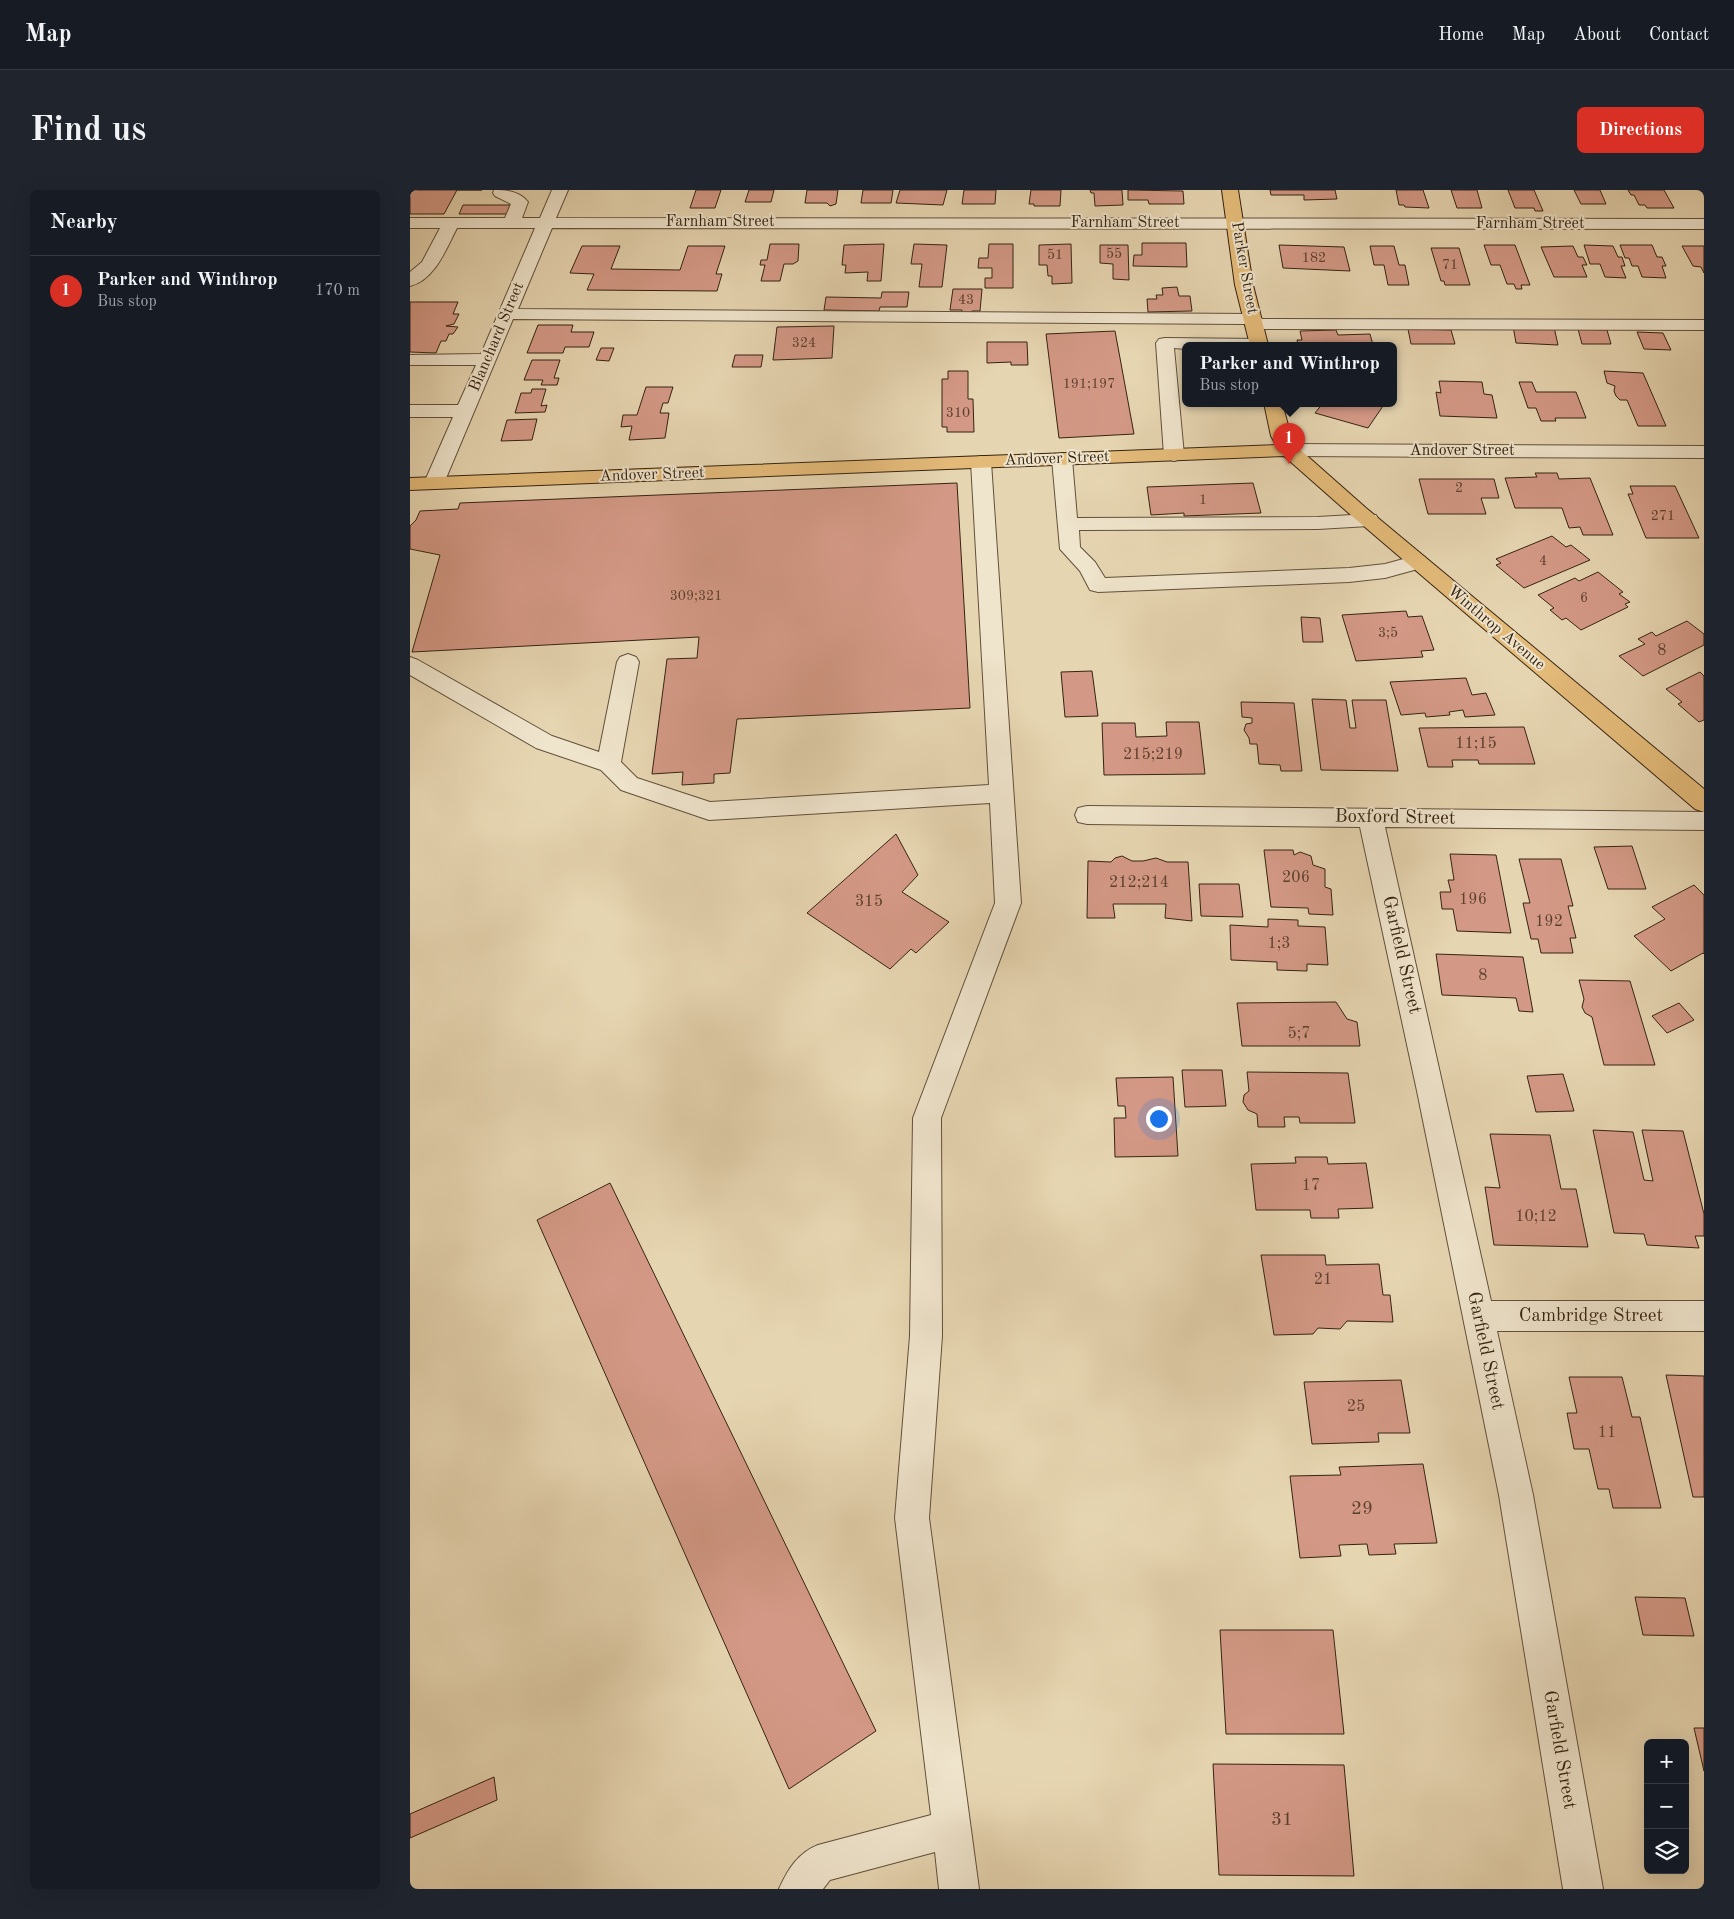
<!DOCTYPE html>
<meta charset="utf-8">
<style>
:root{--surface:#171b24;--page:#20242c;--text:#f1f3f6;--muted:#9ea1a6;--line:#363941;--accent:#d93025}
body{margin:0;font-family:"Old Standard TT",serif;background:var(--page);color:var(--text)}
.controls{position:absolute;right:15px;bottom:15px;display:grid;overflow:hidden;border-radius:8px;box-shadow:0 5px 20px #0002}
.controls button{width:45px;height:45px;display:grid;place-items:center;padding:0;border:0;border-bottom:1px solid var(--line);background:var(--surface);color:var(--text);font:25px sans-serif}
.you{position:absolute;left:748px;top:928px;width:18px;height:18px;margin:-12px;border:4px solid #fff;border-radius:50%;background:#1a73e8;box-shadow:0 0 0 8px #1a73e833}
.badge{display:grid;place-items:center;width:32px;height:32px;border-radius:50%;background:var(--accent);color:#fff;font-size:16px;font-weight:700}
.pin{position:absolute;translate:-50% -41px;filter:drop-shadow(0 1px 2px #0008)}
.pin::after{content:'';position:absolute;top:26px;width:18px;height:15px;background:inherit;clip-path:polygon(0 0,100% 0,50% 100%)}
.popup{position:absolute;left:772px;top:152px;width:215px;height:65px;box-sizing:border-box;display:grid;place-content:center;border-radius:8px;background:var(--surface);filter:drop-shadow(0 1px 4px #0005);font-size:16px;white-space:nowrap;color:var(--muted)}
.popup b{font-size:19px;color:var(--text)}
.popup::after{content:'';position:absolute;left:50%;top:100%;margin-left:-10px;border:10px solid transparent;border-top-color:var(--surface)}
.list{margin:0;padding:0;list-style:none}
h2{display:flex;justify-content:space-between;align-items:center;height:65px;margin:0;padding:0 20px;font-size:21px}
h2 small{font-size:16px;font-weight:400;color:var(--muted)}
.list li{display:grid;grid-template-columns:32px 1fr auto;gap:15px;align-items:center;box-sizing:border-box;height:70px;padding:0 20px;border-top:1px solid var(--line)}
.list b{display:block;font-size:19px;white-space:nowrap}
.list p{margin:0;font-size:16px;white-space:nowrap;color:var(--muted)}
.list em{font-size:16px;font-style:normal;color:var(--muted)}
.icon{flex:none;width:28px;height:28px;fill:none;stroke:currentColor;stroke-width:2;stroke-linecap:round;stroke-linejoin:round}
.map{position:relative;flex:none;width:1294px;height:1699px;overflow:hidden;border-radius:8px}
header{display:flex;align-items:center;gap:30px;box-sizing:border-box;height:70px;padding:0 25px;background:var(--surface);border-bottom:1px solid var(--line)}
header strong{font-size:24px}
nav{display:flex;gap:28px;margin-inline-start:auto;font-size:18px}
.intro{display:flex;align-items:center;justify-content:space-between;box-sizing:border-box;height:120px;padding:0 30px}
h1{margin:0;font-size:35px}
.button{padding:12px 22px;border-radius:8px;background:var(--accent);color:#fff;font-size:18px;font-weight:700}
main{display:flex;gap:30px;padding:0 30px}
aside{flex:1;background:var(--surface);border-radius:8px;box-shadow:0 5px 20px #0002}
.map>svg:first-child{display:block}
.building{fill:#d49986;stroke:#352312}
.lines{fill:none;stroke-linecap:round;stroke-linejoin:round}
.minor-casing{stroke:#61503a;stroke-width:2}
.major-casing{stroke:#352312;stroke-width:2}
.minor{fill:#efe4cc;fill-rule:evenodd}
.major{fill:#e3ba78;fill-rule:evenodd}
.labels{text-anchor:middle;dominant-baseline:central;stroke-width:4;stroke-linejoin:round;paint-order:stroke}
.far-number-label{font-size:14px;fill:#5d402f}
.far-street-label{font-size:16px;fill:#352312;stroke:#efe4cc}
.number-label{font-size:16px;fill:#5d402f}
.street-label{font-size:19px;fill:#352312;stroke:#efe4cc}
.near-number-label{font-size:19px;fill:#5d402f}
</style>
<header>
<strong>Map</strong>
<nav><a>Home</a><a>Map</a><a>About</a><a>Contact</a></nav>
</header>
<div class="intro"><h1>Find us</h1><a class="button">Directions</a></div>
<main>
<aside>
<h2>Nearby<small></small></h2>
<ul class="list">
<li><span class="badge">1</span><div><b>Parker and Winthrop</b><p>Bus stop</p></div><em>170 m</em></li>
</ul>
</aside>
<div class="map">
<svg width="1294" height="1699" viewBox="0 0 1294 1699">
<rect width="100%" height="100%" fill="#e6d5b1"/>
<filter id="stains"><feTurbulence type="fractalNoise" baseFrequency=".004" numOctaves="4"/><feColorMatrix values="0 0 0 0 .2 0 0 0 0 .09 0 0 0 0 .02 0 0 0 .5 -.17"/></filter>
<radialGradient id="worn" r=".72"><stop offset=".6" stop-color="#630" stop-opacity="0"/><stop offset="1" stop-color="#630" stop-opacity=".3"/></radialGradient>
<!-- building -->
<path class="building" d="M0,0H72H47L34,24H0Z
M286,0H311L305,18H280Z
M339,0H364L361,12H335Z
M397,0H428L426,14L420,16L417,13H395Z
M453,0H483L481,13H451Z
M490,0H537L533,15L486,13Z
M554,0H586L585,14H552Z
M621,0H651L650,16H624V14H619Z
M680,0H712L713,15L685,16L684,3H681Z
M718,0L773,1L774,14H739L738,10H718Z
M860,0H925L927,9L894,10V5H861Z
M986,0H1013L1019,18L995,17L994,15H989Z
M1041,0H1067L1072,18H1047Z
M1098,0H1124L1133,21H1125L1124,18H1105Z
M1164,0H1190L1196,14H1171Z
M1218,0H1254L1264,18H1237L1235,15H1229L1224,5H1221Z
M53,15H100L97,24H49Z
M732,53H776L777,77L723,76L724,65H732Z
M360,54H389L388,71L383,74H374L370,91H351L355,75H350L351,70H357Z
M474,54L471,91H457L458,82L435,83L436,75H432L434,55Z
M504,54L537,55L532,97H509L512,74H501Z
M579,54H603V98H575V88H582V78H568L569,68H578Z
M661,54L662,93L642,94V86H638L637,75H629V55Z
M690,55H718L719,90L703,89V74L690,73Z
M869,55L934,57L940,81L873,78Z
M1074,55H1105L1120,95H1111L1112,99H1106L1104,94H1097L1090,75H1081Z
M1174,55L1203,56L1208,67H1212L1215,76H1211L1216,88L1195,87L1190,74H1180Z
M1210,55H1242L1247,67H1252L1256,76H1252L1256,88L1232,87L1228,76H1222L1219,68H1215Z
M172,56H210L201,79L270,80L278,56H315L306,84H312L307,101L177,100L184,84L160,83Z
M960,56H984L989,75H995L999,95H978L974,75H964Z
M1163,56L1168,67H1173L1177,75H1172L1177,87H1144L1131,57Z
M1272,56H1294V83L1291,77L1283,76Z
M1021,58H1049L1060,95H1035L1034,91H1031Z
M767,97L769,106H780L782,121L738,122L737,109H747L746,105H753L752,98Z
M543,99H572L570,121H562V124H551L552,120H540Z
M472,102H499L497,117H470L469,121L414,120L416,107L471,108Z
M0,112H48L43,124H49L44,134L36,136L48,137L43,144H39L36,151H31L26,163L0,162Z
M128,135H163L161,142H184L179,157H155L153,163H117Z
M424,136L422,168L363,170L367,137Z
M1103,136L1144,137L1148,155L1106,153Z
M998,139L1041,140L1045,154H1001Z
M1168,139L1197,140L1201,154H1172Z
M926,140L928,145L960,144L963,155H888L887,150H892L890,141Z
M705,141L724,244L649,248L636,144Z
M1227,142L1253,143L1261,160L1234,159Z
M577,152H617L618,175H601V172L577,173Z
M191,158H204L199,171L186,170Z
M325,165H353L351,177H322Z
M122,170H150L144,188H149L147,195H131L133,190H114Z
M538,181H558V209H563L564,242H537V237H532V189H538Z
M1194,181L1233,183L1256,236H1228L1217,210H1210L1206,206L1204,201L1205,196L1197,193Z
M1029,191L1072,192L1074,204L1082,205L1087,228L1030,226L1026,202L1031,203Z
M1109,192H1122L1126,202H1166L1176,228H1145L1146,231H1131L1126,218H1118Z
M236,197H263L258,213H253L250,223H259L255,248L219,250L222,236L211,237L213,225H227Z
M122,199H136L131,216L137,215L135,222L105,223L111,203H121Z
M913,213H975L958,238L905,223Z
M127,229L122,250L91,251L97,230Z
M1125,283H1147L1149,289L1180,288L1203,345H1173L1170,337L1159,338L1152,318H1105L1095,288L1127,287Z
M1009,289H1084L1089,308H1071L1076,324H1018Z
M547,293L560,518L327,529L320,583L304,584V593L272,595L273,582L242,584L257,469L287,468L289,447L2,462L30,365L0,359V336L6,330L10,321L48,319L50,313Z
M843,293L851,323L774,326V323L741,325L737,297Z
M1220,296H1265L1289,348H1236L1218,304H1223Z
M1142,346L1156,357L1161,355L1180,370L1114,398L1086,375L1091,373L1086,369Z
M1188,382L1213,402L1209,404L1220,412L1215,414L1218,417L1171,440L1156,428L1152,430L1140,420L1144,418L1128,405L1165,388L1169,391Z
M996,421L998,427L1012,426L1024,460L1011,461L1013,467L946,471L932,425Z
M891,427L910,428L913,452H893Z
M1277,431L1294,444V455L1233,486L1209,466L1235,454L1228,449L1242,442L1246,446Z
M682,481L688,526L655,527L651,482Z
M1290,482L1294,486V530L1289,532L1268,514L1272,512L1256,499Z
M1056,488L1062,505L1076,503L1085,525L1055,527L1053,520L1039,522L1040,525L1016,527L1015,523L991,525L980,492Z
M902,509L936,510L940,538H946L942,510H976L988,581L911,580Z
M831,512L884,513L892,581H871L870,575L849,574L847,554H840L839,548L834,540L836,534L842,533V528L832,527Z
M756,532H789L795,584L694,585L692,533H725L726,547L757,546Z
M1114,537L1125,574H1069L1068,570H1042L1043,577H1018L1009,538Z
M486,644L508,685L492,702L539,732L506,763L501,759L480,779L397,723Z
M1222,656L1236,699H1198L1184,657Z
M854,660H883L884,665L890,662L901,666L903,675L915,679V697L921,699L923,725L899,724L898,718L861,717Z
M1040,664L1086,665L1101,743L1047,741L1043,719H1032L1030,702H1041L1038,690H1044Z
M712,666L722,671H733L746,668L757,672H778L782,731L755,728L756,714H703L705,728H677L678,671L701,672L705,668Z
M1109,669H1151L1163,716H1158L1166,748H1160L1163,763H1131L1128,749H1121L1113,713H1120Z
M789,694H829L833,727L791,726Z
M1284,695L1294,705V764L1293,763L1261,781L1224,746L1255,729L1242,717Z
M858,729L888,730V736L915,737L918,775L897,774V781L867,780V772L821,770L820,735L858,737Z
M1026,764L1113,767L1123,822L1109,821L1106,808L1032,805Z
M1169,790L1220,791L1245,875H1194L1182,827L1175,823L1172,817L1174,809Z
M926,812L937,829L947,832L950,856H832L827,813Z
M1269,813L1284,830L1257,843L1242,826Z
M772,880H812L816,916L775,917Z
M837,882L938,883L945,933H890L889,927H874L875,937H848L847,924L838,920L833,912L834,905L839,901Z
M1153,884L1164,921L1126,922L1117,886Z
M763,887L768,966L705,967L704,928H716L715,916H708L706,888Z
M1183,940L1223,942L1234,990L1243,991L1232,940L1273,941L1294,1024V1046H1285L1289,1058L1237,1055L1234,1044L1204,1043Z
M1080,944L1140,945L1151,999H1166L1178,1057L1084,1055L1075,997L1090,998Z
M885,967H917L918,974L956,973L963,1018L928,1019L929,1028H901L900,1020H846L841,974L886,973Z
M200,993L466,1541L379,1599L127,1030Z
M851,1065H915L916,1075L969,1074L973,1105H980L983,1132L937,1131L930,1139L908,1138L903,1144L864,1145Z
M1256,1185L1294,1186V1307H1283Z
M1159,1187H1212L1222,1227H1230L1251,1318H1203L1199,1299H1188L1179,1259H1164L1157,1223H1167Z
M991,1190L1000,1243H968L969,1252L902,1254L894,1192Z
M1013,1274L1027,1353L984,1354L986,1364L959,1365L957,1354L929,1355L931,1366L890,1368L880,1286L931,1285L929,1277Z
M1225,1407L1275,1408L1284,1446L1233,1445Z
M810,1440H923L934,1544H816Z
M1284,1538H1294V1581Z
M803,1574L934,1575L944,1686L809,1685Z
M84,1587L87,1610L0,1648V1624Z"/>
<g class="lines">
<defs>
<path id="minor" d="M84,0C96,0 110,1 118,12L112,28H130L142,0H158L146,28L1294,29V39L142,38L108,119L843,124L849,125L852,129L1294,130V140L844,139L838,138L835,134L103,129L34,293L31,297L24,299L17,297L14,293L43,227H0V215H48L66,175H0V165L71,164L125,38H47C36,59 25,90 0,96V82L12,72L30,38H0V28H95L101,14L85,6L83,3Z
M755,148L849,149L855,150L858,154L775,155V159L764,158L774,265L771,269L764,271L757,269L754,265L746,153L749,149Z
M879,254L1294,256V268L879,266L872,264L869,260L872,256Z
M652,263L659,265L662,269L667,328L908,327L959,324L966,325L969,330L966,335L959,336L908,339L669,340L670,357L685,372L695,388L939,378L975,374L1008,365L1015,367L1018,372L1015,377L975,388L939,392L688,402L680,400L670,381L650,359L642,269L645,265Z
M571,266L578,268L581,272L611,713L531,928L532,1146L519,1328L569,1699H529L525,1662L420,1690L413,1699H369C378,1679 388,1663 408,1655L521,1625L485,1328L500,1146L503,928L585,713L580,613L299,630L211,600L191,580L126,558L0,485V467L8,470L142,546L189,562L207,472L210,467L218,464L226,467L229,472L211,572L227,588L300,612L579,595L561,272L564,268Z
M677,616L1294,622V640L975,637L1081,1111H1294V1141H1087L1123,1305L1193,1699H1153L1089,1305L1007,901L950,637L677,634L668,632L665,625L668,618Z"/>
<path id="major" d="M812,0H828L843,95L858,155H840L825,95Z
M854,213H872L881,246L887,257L956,318L1294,599V622L1285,619L942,326L874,266L0,300V288L866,255L861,246Z"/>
</defs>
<!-- minor casing -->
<use href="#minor" class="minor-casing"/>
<!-- major casing -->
<use href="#major" class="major-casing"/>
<!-- minor -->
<use href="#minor" class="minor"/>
<!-- major -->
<use href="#major" class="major"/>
</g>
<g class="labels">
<!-- far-number labels -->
<g class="far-number-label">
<text x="704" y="64">55</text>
<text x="645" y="65">51</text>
<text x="904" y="68">182</text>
<text x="1040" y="75">71</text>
<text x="556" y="110">43</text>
<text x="394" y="153">324</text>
<text x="679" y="194">191;197</text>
<text x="548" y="223">310</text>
<text x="1049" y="298">2</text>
<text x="793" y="310">1</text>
<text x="1253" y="326">271</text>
<text x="1133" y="371">4</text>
<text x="286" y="406">309;321</text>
<text x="1174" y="408">6</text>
<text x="978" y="443">3;5</text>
</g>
<!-- far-street labels -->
<g class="far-street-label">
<text x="310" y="32">Farnham Street</text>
<text x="715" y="33">Farnham Street</text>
<text x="1120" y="34">Farnham Street</text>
<text transform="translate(834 78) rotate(80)">Parker Street</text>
<text transform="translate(87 147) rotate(-67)">Blanchard Street</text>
<text x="1052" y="261">Andover Street</text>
<text transform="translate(647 269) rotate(-2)">Andover Street</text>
<text transform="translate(242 285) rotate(-2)">Andover Street</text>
<text transform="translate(1086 438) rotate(40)">Winthrop Avenue</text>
</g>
<!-- number labels -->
<g class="number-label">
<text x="1252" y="461">8</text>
<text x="1066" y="554">11;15</text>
<text x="743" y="565">215;219</text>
<text x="886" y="688">206</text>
<text x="729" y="693">212;214</text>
<text x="1063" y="710">196</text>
<text x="459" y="712">315</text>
<text x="1139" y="732">192</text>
<text x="869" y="754">1;3</text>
<text x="1073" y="786">8</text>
<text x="889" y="844">5;7</text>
<text x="901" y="996">17</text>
<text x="1126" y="1027">10;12</text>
<text x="913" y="1090">21</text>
<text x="946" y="1217">25</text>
<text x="1197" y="1243">11</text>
</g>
<!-- street labels -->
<g class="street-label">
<text transform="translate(985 628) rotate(1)">Boxford Street</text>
<text transform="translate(991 765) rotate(77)">Garfield Street</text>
<text x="1181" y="1126">Cambridge Street</text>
<text transform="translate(1075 1161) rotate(78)">Garfield Street</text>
<text transform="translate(1149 1560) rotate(80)">Garfield Street</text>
</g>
<!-- near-number labels -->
<g class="near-number-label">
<text x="952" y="1319">29</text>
<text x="872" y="1630">31</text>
</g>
</g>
<rect width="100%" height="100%" filter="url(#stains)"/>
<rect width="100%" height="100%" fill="url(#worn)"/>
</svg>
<div class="controls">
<button>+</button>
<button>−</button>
<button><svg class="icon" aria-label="layers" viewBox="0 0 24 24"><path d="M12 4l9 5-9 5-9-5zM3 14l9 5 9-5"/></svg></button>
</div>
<div class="you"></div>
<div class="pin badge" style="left:879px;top:274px">1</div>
<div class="popup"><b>Parker and Winthrop</b>Bus stop</div>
</div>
</main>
